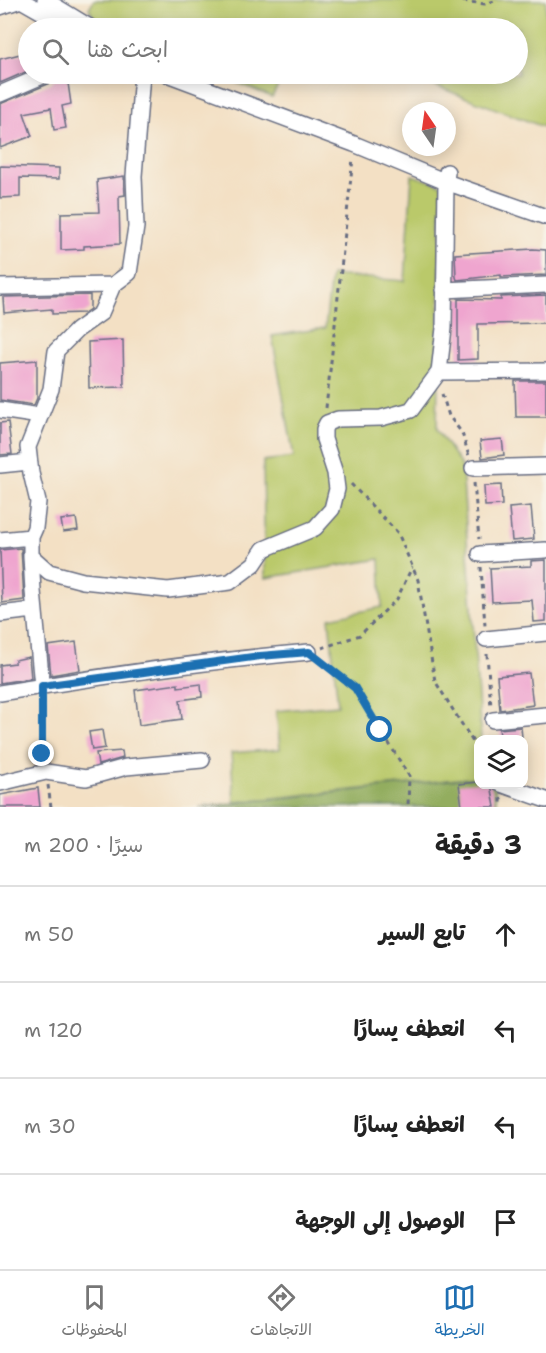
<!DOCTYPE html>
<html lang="ar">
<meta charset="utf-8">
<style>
:root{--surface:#fff;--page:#f2f2f2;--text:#222;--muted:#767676;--line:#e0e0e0;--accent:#1f6fb2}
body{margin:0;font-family:"Shantell Sans","Playpen Sans Arabic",sans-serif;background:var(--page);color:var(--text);direction:rtl}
.controls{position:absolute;right:18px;bottom:18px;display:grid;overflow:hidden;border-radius:12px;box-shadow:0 3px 15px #0003}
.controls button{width:54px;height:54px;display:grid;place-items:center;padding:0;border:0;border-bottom:2px solid var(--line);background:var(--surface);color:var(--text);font:30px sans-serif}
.compass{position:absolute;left:402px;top:102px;width:54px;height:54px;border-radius:50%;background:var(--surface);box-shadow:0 3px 15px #0003;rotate:347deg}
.stop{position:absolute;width:18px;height:18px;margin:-14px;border:4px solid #1f6fb2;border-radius:50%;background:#fff}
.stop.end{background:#1f6fb2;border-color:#fff;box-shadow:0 2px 6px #0008}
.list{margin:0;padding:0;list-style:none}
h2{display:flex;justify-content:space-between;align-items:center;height:78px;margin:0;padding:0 24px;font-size:26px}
h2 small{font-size:20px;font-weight:400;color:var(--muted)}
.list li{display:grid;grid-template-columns:39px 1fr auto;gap:18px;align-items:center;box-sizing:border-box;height:96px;padding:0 24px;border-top:2px solid var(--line)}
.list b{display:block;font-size:22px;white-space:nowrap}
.list em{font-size:20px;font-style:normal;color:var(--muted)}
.icon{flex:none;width:33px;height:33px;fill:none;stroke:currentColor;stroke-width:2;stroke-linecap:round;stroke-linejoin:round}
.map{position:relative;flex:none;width:546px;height:807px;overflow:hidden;direction:ltr}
.search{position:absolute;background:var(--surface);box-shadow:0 3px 15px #0003;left:18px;right:18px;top:18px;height:66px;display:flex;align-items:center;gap:15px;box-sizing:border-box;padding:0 21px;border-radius:33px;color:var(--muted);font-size:22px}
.sheet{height:462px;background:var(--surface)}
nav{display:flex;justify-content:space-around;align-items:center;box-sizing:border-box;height:84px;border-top:2px solid var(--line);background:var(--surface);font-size:16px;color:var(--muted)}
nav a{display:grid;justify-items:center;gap:3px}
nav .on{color:var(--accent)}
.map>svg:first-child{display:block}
.green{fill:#bac96b;stroke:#6a7c64;stroke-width:1.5}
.forest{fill:#93ad5f;stroke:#576e5e;stroke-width:1.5}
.building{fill:#efa5cf}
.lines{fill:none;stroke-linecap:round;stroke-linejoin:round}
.minor-casing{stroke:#676d82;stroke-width:18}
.path{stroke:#676d82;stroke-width:3;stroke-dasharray:4.5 4.5;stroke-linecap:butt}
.minor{stroke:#fff;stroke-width:15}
.route{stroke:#1f6fb2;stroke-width:8}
</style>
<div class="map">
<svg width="546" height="807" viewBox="0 0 546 807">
<rect width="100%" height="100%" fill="#f7f3e8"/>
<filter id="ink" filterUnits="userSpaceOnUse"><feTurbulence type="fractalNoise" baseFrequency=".0167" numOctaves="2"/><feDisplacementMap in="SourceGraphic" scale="12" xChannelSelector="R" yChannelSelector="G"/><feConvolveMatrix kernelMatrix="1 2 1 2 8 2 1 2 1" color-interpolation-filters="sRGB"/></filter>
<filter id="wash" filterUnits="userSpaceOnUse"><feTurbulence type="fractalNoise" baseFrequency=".008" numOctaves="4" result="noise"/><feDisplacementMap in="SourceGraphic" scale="24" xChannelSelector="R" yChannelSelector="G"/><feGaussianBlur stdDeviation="1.35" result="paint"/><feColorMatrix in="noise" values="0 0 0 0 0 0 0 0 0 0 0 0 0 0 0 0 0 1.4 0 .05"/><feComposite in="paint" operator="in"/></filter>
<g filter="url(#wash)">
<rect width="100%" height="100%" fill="#f3e0c4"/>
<!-- green -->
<path class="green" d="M94,0H546V128L404,74H518V28H105L98,25L89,8Z
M215,74H284L272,97Z
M412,175L442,185L437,429L462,467L481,739L478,740V777L234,802L231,753L280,749L276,711L338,705L329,618L382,607L380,559L265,578L263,461L294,457L272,336L325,328L331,275L405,281Z"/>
<!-- forest -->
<path class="forest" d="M478,777V784L495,785L497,807H199Z"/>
<g id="blocks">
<!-- building -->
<path class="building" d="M28,52V71L0,83V59Z
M67,76L71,104L62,106L66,128L54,130L51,108L24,113L32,136L0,148V104L51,83L56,77L57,80Z
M0,166L59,168V179L20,178V197L0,198Z
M124,176L125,195L119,196L120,244L84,246V249L61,250V213L99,212L97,180Z
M533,249L546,250V275L501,277V275L457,280L456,277L455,254Z
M90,295V309L84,313L52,314V309L4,313L3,297Z
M546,295V323L478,324V359L458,360V299L501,300V297Z
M123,340L124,387L89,388L88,342Z
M37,360V398L34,405L0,400V363Z
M515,381H546V417H516Z
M8,422L12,454L0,455V423Z
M502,439L504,455L482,458L480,441Z
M501,485L502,505L485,506L484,486Z
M531,506L534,539L512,541L509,508Z
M76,518L78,530L63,532L61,520Z
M21,548L24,600L2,603L0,550Z
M546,560V621L534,622L532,600L492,602L490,568L531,566V561Z
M76,642L80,670L51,675L48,646Z
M29,657L31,678L0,683V665L15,663V660Z
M529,673L533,705L500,710L497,676Z
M178,684V687L201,684L202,697L180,700L182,719L139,725L135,690Z
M521,727L522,737L501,740L499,729Z
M102,730L105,748L92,750L89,732Z
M122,751L123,758L98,765L96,753Z
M478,782V784H491L495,807H462L459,784Z
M38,788L40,807H0V795Z"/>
</g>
</g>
<g filter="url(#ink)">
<use href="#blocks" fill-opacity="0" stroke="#676d82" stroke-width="1.5"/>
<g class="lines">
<defs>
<path id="minor" d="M21,0L70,28
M45,0L91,28
M0,7L21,0
M142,74L134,176L136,227L129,273L113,285L101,313L77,330L56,351L51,389L28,447L31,473L38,502L35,528L31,537V556L49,572L83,581L168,590L230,582L254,564L264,549L315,528L332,509L337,489L335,473L324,439V429L327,423L338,419L381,418L411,410L439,372L444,328L446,182L447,172
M167,74L354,144L446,182L546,217
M0,94L47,74
M0,287L113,285
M444,290L546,285
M439,372L546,371
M0,410L40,416
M0,465L29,462
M473,468L546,466
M0,540L31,537
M480,554L546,550
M31,556L33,591L42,686
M0,614L34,610
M486,639L546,633
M0,693C102,676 206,661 309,652
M493,720L546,715
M0,783L46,772L86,778L126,767L202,760
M501,784L546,800"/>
</defs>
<!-- minor casing -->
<use href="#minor" class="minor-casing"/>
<!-- path -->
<path class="path" d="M454,0L485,4L497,0
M442,394L449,416L462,433L469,456
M326,408L353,158
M474,483L479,539
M351,484L398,533L418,580L435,681L478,750
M481,567L485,626
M322,648L360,635L397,599L412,567
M487,654L491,707
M320,661L355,688L409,776L408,807
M43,699V758
M48,785L51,807
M501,798V807"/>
<!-- minor -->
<use href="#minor" class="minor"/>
</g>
</g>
<g class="lines" filter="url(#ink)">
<!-- route -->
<path class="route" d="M42,754V686L260,656L309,652L355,688L380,730"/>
</g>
</svg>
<div class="controls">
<button><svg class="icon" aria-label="layers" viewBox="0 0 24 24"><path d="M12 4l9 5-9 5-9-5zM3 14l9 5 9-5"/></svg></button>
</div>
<svg class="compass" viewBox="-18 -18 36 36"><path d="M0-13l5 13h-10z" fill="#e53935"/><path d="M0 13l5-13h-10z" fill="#767676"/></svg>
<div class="stop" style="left:380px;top:730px"></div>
<div class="stop end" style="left:42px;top:754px"></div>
<div class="search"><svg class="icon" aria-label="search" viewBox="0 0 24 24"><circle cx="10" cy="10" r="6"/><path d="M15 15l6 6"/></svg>ابحث هنا</div>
</div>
<section class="sheet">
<h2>3 دقيقة<small>سيرًا · 200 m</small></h2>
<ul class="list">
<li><svg class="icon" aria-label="ahead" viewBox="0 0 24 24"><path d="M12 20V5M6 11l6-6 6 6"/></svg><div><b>تابع السير</b></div><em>50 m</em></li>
<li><svg class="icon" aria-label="left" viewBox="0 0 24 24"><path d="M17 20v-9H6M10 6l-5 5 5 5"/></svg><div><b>انعطف يسارًا</b></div><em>120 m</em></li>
<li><svg class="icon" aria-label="left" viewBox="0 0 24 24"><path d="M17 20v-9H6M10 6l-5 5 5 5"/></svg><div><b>انعطف يسارًا</b></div><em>30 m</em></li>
<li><svg class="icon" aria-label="arrive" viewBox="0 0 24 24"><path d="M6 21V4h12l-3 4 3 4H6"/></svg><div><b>الوصول إلى الوجهة</b></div></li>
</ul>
</section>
<nav>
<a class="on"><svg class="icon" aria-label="map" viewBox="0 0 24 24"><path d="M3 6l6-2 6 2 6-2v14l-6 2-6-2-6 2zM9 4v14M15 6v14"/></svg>الخريطة</a>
<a><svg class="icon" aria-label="directions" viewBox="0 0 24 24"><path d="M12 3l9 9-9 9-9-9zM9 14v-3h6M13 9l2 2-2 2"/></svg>الاتجاهات</a>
<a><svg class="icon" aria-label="saved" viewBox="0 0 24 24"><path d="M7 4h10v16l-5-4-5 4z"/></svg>المحفوظات</a>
</nav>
